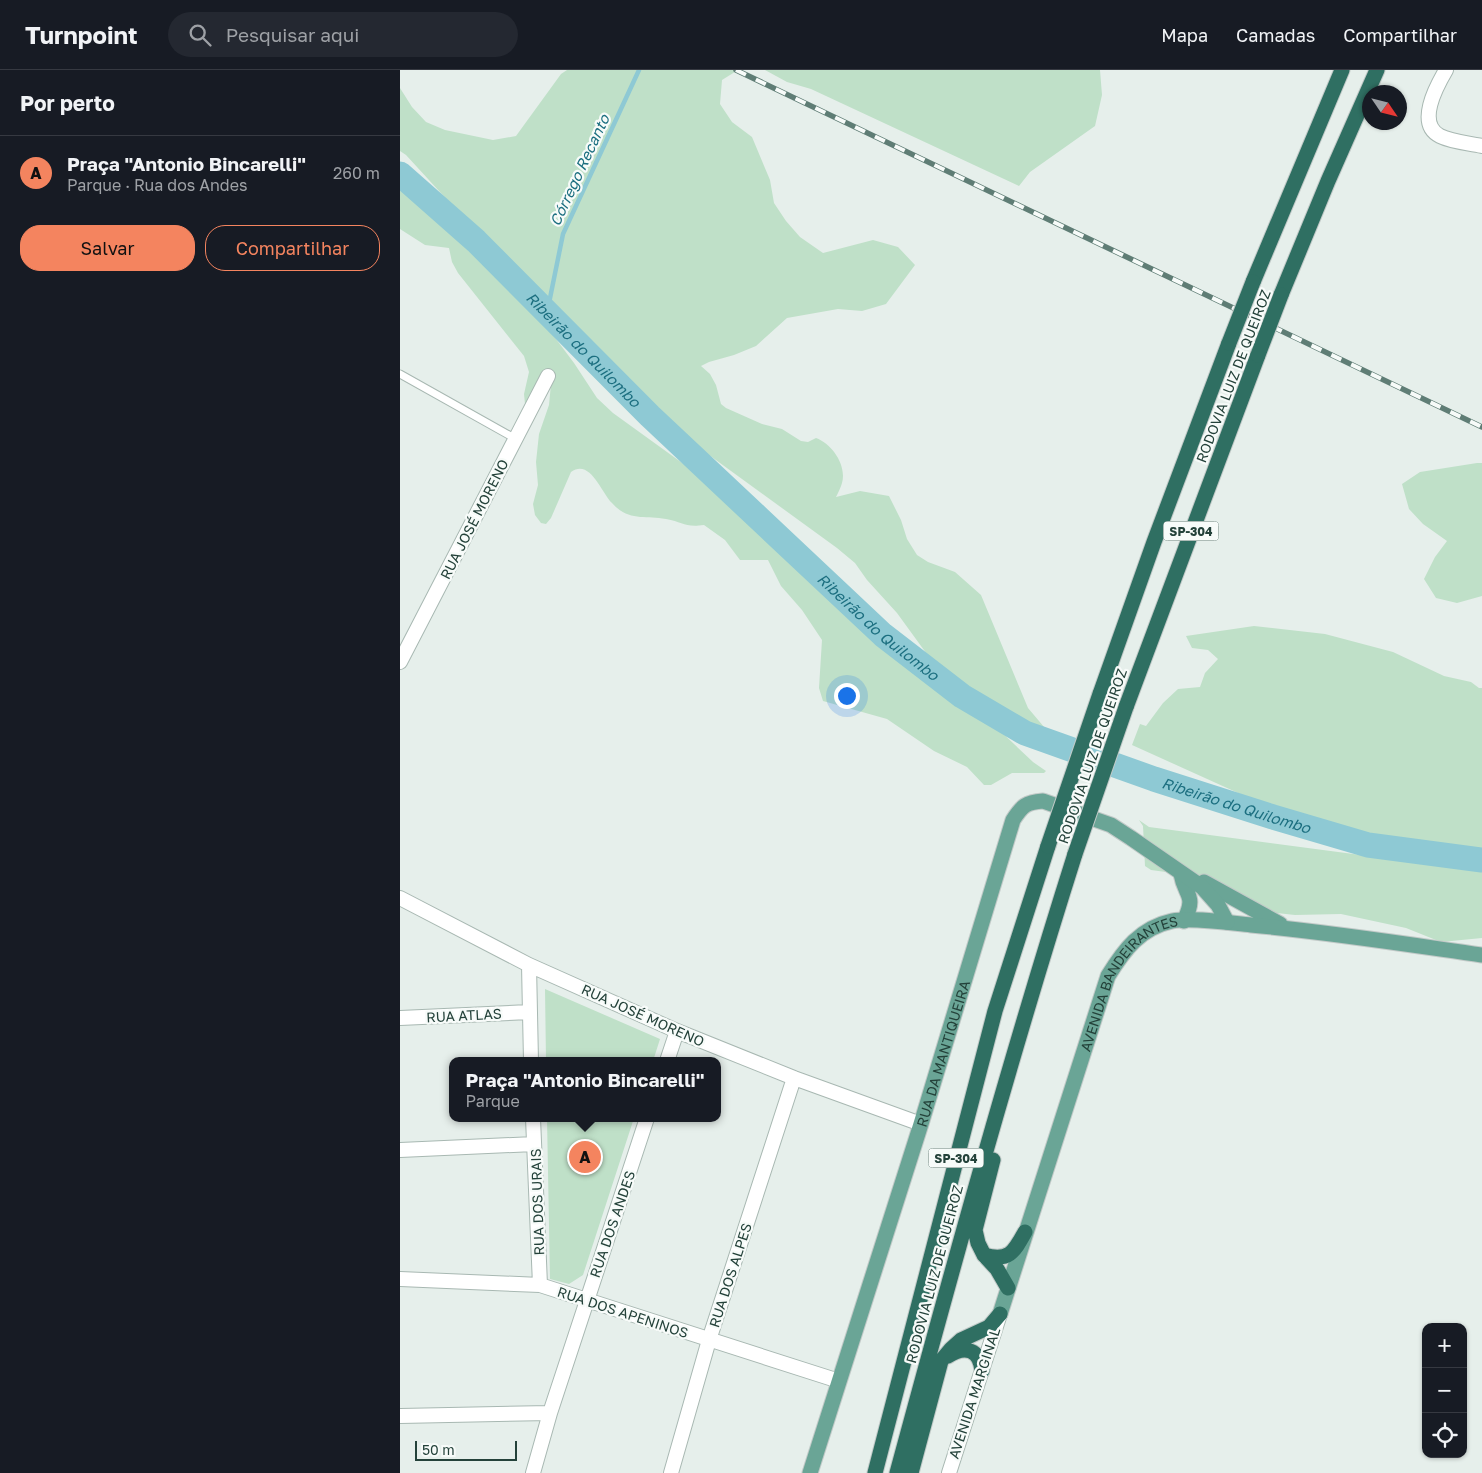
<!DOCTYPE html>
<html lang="pt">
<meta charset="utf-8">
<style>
:root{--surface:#171b24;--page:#242831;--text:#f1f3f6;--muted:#9ea1a6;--line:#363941;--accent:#f4845f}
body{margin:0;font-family:"Golos Text",sans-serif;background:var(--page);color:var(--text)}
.controls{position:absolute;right:15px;bottom:15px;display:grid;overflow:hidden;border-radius:10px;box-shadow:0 1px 4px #0004}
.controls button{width:45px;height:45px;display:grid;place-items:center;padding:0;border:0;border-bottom:1px solid var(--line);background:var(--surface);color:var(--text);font:25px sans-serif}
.compass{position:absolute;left:962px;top:15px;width:45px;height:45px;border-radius:50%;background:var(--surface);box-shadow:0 1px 4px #0004;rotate:125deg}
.scale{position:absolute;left:15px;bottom:12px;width:102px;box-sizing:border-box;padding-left:5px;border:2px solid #24423a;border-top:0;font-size:14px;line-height:18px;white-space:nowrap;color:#24423a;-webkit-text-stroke:4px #f7fbf9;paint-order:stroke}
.you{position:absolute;left:446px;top:625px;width:18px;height:18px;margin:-12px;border:4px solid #fff;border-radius:50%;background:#1a73e8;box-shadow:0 0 0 8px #1a73e833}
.badge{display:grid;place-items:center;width:32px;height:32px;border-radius:50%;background:var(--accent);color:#111;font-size:16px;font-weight:700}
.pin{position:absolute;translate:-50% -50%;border:2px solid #fff;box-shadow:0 1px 5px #0006}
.popup{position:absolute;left:49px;top:987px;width:272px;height:65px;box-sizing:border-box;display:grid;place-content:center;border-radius:10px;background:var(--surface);filter:drop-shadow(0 1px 4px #0005);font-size:16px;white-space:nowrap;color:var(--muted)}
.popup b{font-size:19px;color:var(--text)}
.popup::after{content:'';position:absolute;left:50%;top:100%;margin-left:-10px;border:10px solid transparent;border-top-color:var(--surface)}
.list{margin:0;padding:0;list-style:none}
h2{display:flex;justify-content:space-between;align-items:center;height:65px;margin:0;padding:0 20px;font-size:21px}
h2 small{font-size:16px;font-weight:400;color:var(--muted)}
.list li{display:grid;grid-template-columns:32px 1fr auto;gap:15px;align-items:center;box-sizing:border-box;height:75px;padding:0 20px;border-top:1px solid var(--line)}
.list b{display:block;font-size:19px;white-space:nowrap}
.list p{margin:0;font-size:16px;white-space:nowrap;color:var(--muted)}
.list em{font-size:16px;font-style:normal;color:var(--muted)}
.actions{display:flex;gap:10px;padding:15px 20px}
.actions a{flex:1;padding:11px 0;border:1px solid var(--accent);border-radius:20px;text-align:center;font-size:18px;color:var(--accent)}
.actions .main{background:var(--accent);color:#111}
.icon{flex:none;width:28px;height:28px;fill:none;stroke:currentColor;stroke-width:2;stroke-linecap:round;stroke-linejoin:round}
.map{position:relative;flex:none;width:1082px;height:1403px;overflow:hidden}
header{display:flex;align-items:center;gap:30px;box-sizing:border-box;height:70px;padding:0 25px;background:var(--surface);border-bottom:1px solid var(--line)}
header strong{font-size:24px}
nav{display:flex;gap:28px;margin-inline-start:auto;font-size:18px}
.search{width:350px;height:45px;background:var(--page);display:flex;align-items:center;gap:12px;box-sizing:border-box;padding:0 18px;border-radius:28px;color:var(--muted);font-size:19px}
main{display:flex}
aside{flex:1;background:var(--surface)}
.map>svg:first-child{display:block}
.green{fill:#bfe0c8}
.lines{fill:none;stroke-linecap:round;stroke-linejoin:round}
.stream{stroke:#8ec9d4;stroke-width:4.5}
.river{stroke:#8ec9d4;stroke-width:25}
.service-casing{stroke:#a8b8b2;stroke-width:9}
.minor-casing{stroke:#a8b8b2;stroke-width:16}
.primary-casing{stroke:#c2cac8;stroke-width:17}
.motorway-casing{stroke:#c2cac8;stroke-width:17}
.service{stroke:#fff;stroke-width:7}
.minor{stroke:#fff;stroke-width:14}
.primary{stroke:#6aa596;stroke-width:15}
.motorway{stroke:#2f6f62;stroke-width:15}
.rail-casing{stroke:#5f7d75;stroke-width:5.5}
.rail{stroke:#f7fbf9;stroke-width:4;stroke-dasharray:11;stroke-linecap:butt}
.motorway-bridge-casing{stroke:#c2cac8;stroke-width:17;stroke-linecap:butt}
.motorway-bridge{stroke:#2f6f62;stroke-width:15}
.labels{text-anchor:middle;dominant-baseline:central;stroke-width:4.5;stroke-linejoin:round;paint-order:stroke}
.shield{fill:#f7fbf9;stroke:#637a73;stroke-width:1}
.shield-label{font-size:12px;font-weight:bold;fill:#24423a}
.street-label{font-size:14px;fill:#24423a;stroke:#f7fbf9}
.water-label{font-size:15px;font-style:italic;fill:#1c6f80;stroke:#f7fbf9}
</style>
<header>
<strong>Turnpoint</strong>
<div class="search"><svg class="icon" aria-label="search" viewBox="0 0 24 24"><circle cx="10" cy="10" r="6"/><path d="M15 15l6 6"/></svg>Pesquisar aqui</div>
<nav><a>Mapa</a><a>Camadas</a><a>Compartilhar</a></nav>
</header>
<main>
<aside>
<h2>Por perto<small></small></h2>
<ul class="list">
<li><span class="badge">A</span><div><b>Praça &quot;Antonio Bincarelli&quot;</b><p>Parque · Rua dos Andes</p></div><em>260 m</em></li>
</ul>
<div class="actions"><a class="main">Salvar</a><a>Compartilhar</a></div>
</aside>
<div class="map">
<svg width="1082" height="1403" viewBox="0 0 1082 1403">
<rect width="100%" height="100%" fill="#e6efeb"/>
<!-- green -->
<path class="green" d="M167,0H338L322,10L320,34L332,52L352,67L370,110L374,133L386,151L400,167L423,183L473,170L498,177L515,195L486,234L462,241L438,239L387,248L356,276L334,285L309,292L301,296L310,304L316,315L321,334L326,338L362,354L382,359L401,371L408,372L416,368C432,374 447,395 442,413C441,417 438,423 436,427L460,421L489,426L501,450L507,469L517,485L528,492L555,502L581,525L628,638L650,664L652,670L632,664L608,652L554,613L537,598L497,543L467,510L455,493L437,478L309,385L270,365L250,351L6,85L0,81V18L12,37L26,52L45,60L93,70L116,66L161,4Z
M360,0H700L702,25L695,56L630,102L619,116L411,19L387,12L365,0Z
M0,116L39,144L54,160L119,221L132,241L147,257L174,293L197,328L213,343L285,395L304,406L415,486L633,692L646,701L644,703H612L591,715H584L567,697L534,681L487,649L423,631L419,618L422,570L402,540L381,516L368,490H340L325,470L304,455C285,458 283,452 266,449C245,445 229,452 212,433C201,422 190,388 171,402L151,448L146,454L141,453L135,445L133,434L138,415L136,392L139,364L149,335L151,314L134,334H125L124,324L129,302L124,286L58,203L52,192L49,178L25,175L0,159Z
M1077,393H1082V526L1057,533L1036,528L1024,509L1035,487L1047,471L1023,454L1009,439L1002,414L1020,402Z
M854,556L925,564L993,582L1044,606L1071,612L1079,618H1082V783L977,776L926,770L902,762L876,749L847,727L732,675L740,654L746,656L763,633L778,619L800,617L805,603L818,589L808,580L792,578L786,566Z
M739,750L749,757L1082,801V868L1041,872L1006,858L941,844L895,845L858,841L788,805L751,800L745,796L743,756Z
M145,919L260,969L253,991H146Z
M147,1048H234L183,1205L169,1214L150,1209Z"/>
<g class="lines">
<!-- stream -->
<path class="stream" d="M147,243L163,164L239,0"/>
<!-- river -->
<path class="river" id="s1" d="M0,104L76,171L250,346L483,565L562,626L625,663L754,709L873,747L968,775L1082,790"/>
<defs>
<path id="service" d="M0,304L116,369"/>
<path id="minor" d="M1046,0C1036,17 1016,54 1040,66C1052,72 1069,73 1082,76
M0,592L148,306
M0,828L129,895L277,961L394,1008L521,1054
M129,895L131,991
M0,948L129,942
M267,991L277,961
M133,1048L140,1215
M0,1080L134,1074
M0,1209L140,1215L439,1311
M0,1346L150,1343
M133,1403L150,1343L247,1048
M271,1403L309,1270L394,1008
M549,1403L600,1244"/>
<g id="primary">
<path d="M781,804C785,827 797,824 784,851"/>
<path d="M804,812L880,854"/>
<path id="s2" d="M600,1244L708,906C724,880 740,858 772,851C792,847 830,853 851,855C929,862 1005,874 1082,885"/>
<path id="s3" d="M410,1403L521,1054L613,750C622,736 626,732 643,731L711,755L731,768L802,817L818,835L827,852"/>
</g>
<path id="motorway" d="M853,212L942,0
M881,225L928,111L977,0
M700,624L754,472L829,273
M726,637L858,285
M593,1090L575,1160L578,1173L584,1185L597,1199L608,1218
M584,1185C609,1192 614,1182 625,1162
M548,1286C565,1275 580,1279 582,1301
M475,1403L595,941L648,776
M497,1403C553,1196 610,989 675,784
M511,1403L541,1291L551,1279L561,1270L589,1257L600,1244"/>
</defs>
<!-- service casing -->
<use href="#service" class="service-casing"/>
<!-- minor casing -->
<use href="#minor" class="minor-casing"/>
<!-- primary casing -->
<use href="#primary" class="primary-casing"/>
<!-- motorway casing -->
<use href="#motorway" class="motorway-casing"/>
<!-- service -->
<use href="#service" class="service"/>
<!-- minor -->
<use href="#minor" class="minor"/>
<!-- primary -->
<use href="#primary" class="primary"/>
<!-- motorway -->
<use href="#motorway" class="motorway"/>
<defs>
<path id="rail" d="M336,0L1082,357"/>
</defs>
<!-- rail casing -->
<use href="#rail" class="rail-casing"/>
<!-- rail -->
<use href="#rail" class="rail"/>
<defs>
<path id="motorway-bridge" d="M829,273L853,212
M858,285L881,225
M648,776L700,624
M675,784L726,637"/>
</defs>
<!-- motorway-bridge casing -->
<use href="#motorway-bridge" class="motorway-bridge-casing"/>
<!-- motorway-bridge -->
<use href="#motorway-bridge" class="motorway-bridge"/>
</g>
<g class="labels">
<!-- shield labels -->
<g class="shield">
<rect x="763.5" y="451.5" width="55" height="19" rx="4"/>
<rect x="528.5" y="1078.5" width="55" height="19" rx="4"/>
</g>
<g class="shield-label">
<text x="791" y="461">SP-304</text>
<text x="556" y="1088">SP-304</text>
</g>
<!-- street labels -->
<g class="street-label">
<text transform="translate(833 306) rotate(-69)">RODOVIA LUIZ DE QUEIROZ</text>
<text transform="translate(74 449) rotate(-63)">RUA JOSÉ MORENO</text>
<text transform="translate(692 686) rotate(-71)">RODOVIA LUIZ DE QUEIROZ</text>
<text stroke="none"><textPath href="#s2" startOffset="362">AVENIDA BANDEIRANTES</textPath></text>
<text transform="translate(64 945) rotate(-3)">RUA ATLAS</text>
<text transform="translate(243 945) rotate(24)">RUA JOSÉ MORENO</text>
<text stroke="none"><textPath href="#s3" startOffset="440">RUA DA MANTIQUEIRA</textPath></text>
<text transform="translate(137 1132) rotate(-92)">RUA DOS URAIS</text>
<text transform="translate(212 1154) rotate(-71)">RUA DOS ANDES</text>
<text transform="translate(534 1204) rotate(-75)">RODOVIA LUIZ DE QUEIROZ</text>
<text transform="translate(330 1205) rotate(-72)">RUA DOS ALPES</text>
<text transform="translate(223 1242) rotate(18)">RUA DOS APENINOS</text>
<text transform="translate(574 1323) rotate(-72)">AVENIDA MARGINAL</text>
</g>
<!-- water labels -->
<g class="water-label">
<text transform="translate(179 100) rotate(-65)">Córrego Recanto</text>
<text stroke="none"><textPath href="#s1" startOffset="254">Ribeirão do Quilombo</textPath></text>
<text stroke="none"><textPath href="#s1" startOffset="659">Ribeirão do Quilombo</textPath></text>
<text stroke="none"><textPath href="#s1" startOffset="1064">Ribeirão do Quilombo</textPath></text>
</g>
</g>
</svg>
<div class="controls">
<button>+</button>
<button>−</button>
<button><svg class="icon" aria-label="locate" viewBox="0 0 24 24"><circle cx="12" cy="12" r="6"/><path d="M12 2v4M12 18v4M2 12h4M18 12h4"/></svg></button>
</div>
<svg class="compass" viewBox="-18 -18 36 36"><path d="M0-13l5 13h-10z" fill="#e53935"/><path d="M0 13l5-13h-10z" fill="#9ea1a6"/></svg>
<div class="scale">50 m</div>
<div class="you"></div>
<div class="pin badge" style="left:185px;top:1087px">A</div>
<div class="popup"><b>Praça &quot;Antonio Bincarelli&quot;</b>Parque</div>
</div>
</main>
